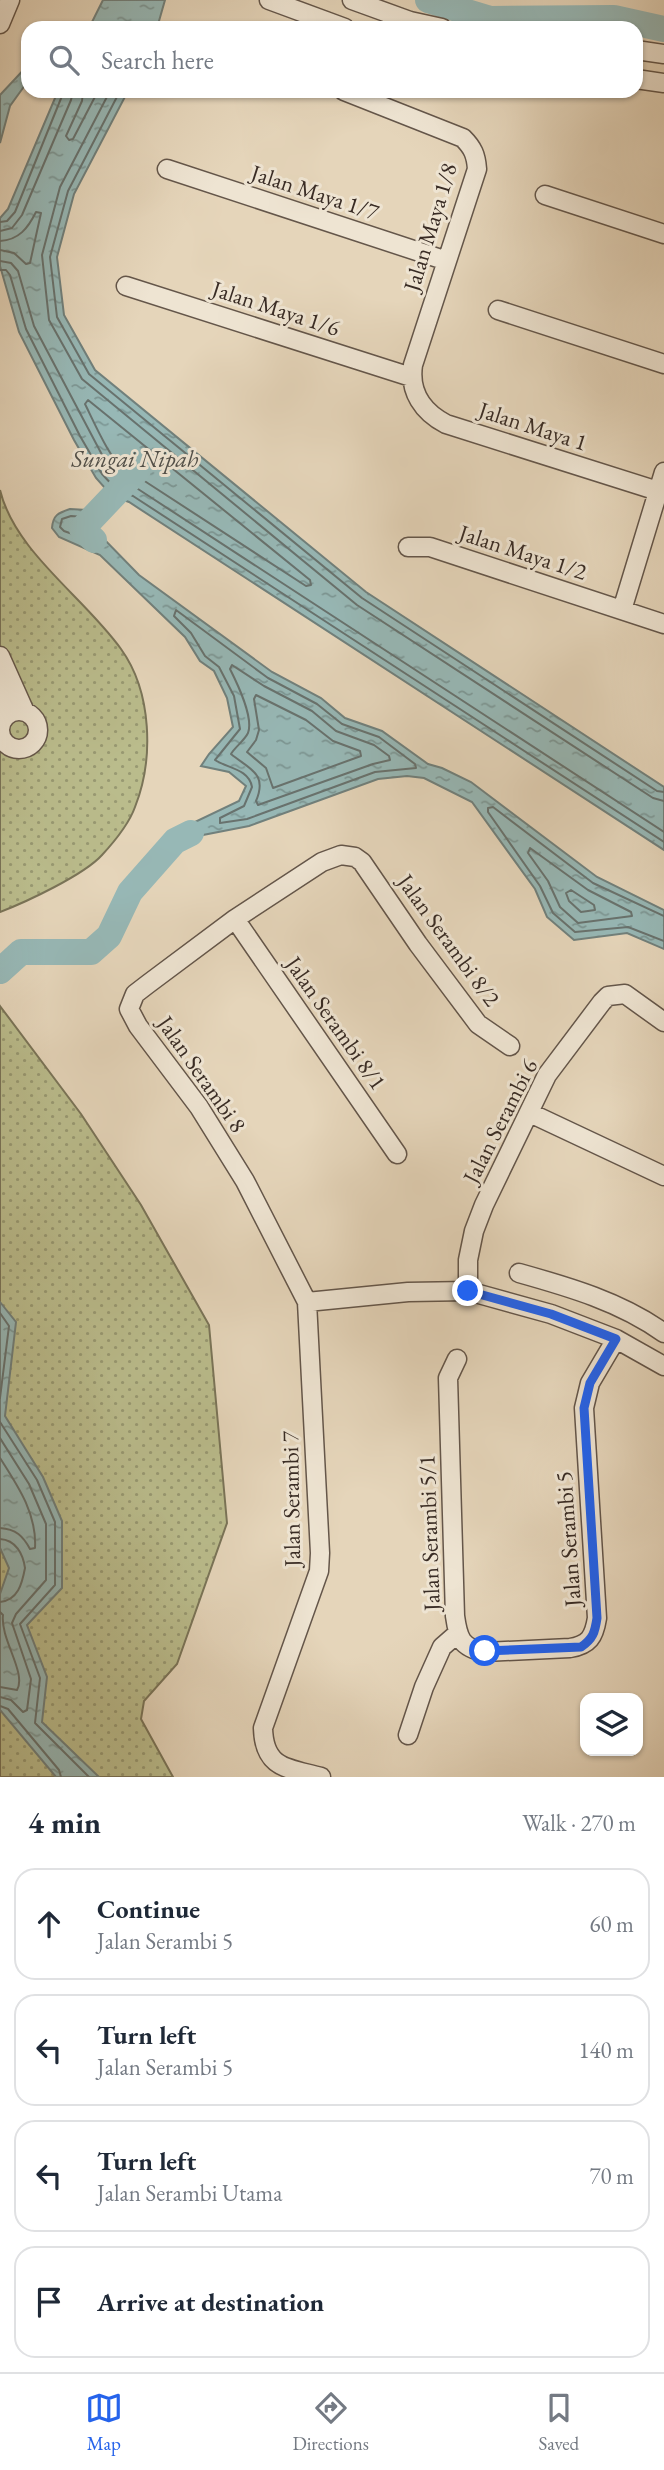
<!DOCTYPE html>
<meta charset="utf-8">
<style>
:root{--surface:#fff;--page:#f6f6f7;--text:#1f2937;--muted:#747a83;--line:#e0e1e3;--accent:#2563eb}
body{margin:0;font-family:"EB Garamond",serif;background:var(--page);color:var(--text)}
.controls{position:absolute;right:21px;bottom:21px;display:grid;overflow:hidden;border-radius:14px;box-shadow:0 2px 5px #0004}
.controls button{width:63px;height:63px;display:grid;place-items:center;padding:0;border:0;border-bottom:2px solid var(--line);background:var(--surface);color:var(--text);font:35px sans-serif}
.stop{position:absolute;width:21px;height:21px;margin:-16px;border:5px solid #2563eb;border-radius:50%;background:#fff}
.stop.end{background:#2563eb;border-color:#fff;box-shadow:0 2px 7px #0008}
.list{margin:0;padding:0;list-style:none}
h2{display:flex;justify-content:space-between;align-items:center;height:91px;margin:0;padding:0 28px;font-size:30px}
h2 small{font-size:23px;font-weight:400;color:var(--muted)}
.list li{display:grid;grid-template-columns:46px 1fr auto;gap:21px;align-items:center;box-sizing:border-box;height:112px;margin:0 14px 14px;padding:0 14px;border:2px solid var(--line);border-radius:21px}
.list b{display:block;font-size:26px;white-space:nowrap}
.list p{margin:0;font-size:23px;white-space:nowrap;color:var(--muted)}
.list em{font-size:23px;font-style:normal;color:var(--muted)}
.icon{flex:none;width:38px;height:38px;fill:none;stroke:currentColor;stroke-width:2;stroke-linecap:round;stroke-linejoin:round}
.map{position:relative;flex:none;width:664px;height:1777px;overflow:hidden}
.search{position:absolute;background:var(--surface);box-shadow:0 2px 5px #0004;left:21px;right:21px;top:21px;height:77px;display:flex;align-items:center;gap:18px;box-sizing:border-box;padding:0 24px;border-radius:21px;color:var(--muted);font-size:26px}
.sheet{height:595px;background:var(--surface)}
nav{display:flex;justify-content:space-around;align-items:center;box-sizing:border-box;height:98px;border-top:2px solid var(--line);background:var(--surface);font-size:19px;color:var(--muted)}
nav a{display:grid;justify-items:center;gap:4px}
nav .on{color:var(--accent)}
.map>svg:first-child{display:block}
.green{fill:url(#green-dots);stroke:#7a7458;stroke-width:2}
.water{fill:url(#water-ripples);stroke:#71807c;stroke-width:2}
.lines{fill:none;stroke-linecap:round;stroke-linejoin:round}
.shore{stroke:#68726e;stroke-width:2}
.river{stroke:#97b8b6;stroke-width:26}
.minor-casing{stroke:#64564a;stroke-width:21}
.minor{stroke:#eee4d2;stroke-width:18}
.route{stroke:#2563eb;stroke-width:9}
.labels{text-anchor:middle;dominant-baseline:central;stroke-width:6;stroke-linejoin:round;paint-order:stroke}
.street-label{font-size:23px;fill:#392c25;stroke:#eee4d2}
.water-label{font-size:24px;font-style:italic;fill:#504f49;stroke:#eee4d2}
</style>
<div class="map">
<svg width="664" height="1777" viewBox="0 0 664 1777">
<defs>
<pattern id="green-dots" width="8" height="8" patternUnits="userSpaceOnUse" patternTransform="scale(1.75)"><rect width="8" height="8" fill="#babc8c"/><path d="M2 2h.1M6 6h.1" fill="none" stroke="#989972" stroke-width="1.8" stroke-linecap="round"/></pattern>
<pattern id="water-ripples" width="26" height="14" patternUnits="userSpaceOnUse" patternTransform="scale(1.75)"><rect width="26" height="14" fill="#97b8b6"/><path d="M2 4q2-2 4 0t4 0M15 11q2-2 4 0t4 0" fill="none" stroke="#7c9694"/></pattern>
</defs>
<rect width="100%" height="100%" fill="#e5d5ba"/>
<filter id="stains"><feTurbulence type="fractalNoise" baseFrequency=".00286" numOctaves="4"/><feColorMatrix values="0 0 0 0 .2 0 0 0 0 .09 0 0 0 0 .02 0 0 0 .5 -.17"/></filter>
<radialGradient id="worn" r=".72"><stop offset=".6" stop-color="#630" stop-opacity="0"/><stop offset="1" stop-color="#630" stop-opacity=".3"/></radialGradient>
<!-- green -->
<path class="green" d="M0,490C15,552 84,597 121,649C152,692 154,759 135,807C129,824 114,842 102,855C84,875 26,902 0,912Z
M0,1006L81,1114L141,1205L209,1325L227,1523L177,1664L144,1701L141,1719L173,1777H0Z"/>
<!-- water -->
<path class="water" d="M103,0H165L157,28H89Z
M28,65V81L10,106L0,143V95Z
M58,91H128L74,194L57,257L64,315L95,370L366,592L664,787V850L129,502L112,496L96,478L74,440L19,332L0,266V218L8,209Z
M70,509L87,510L99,521L97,532L139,575L272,672L321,698L345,718L382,731L428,764L442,768L471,782L597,877L664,910V949L627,933L574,940L547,917L535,889L472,802L424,778L407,776L378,779L249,826L203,835L162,855L176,831L239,801L246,786L229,772L201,766L209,754L233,727L227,698L214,671L200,661L185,637L100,555L59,537L52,528C53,515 58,513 70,509Z
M0,1302L16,1322L5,1416L43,1477L62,1521V1588L27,1625L47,1677L42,1722L99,1777H56L0,1710V1594L9,1568L0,1548Z"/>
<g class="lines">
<!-- shore -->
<path class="shore" d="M83,91L82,101L66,136L69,140L73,139L98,91
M110,91L60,187L42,255L49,320L82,379L357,605L653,798L664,801
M120,91L68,191L50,257L57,317L89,374L362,598L657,791L664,792
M0,222L7,221L15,212L64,91
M0,231L12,228L22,215L71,100L73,91
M0,241C19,240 28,228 36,212L41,213L30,263L26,264L14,253L0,250
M0,261L11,263L18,271L34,326L109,468L121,482L138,489L664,832
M0,270H6L10,275L26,329L80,436L102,474L116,489L133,496L664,842
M88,400L310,580L311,585L306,586L143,480C139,478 132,476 127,473C111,462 94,422 85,404Z
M71,516L84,517L90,522L89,540L64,531L60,527L62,519Z
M176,610L268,678L317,704L342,724L379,737L415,764L416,768L375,772L247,819L220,823V818L244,806L252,787C249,769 227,768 215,760L240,729L234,696L219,667L205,656L191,633L174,616Z
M232,665L264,686L312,711L336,731L374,745L389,756L390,760L373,764L258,805L256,801C268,773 249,769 231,754C235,747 244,741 248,733C254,717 237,683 230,669Z
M256,695L306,720L333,741L360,751L361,756L273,788L266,768L247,752L256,740L259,730L254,699Z
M530,848L588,890L631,912L632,916L578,923L560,907L548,881L528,853Z
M571,890L594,905L595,910L581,912L569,901L566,893Z
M664,916L593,883L493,807L488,808V812L540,886L553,913L575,932L628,927L664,941
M0,1313L9,1326L0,1398
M0,1422L37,1480L55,1522V1585L20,1624L40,1678L35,1723L89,1777
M0,1438L29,1484L46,1524V1580L16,1614L12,1623L31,1679L27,1710L23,1712L11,1700L0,1697
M0,1458C18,1486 37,1514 35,1548L30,1549C23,1536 16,1529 0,1528
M0,1539C16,1540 23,1554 25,1568C22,1584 18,1600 0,1602
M0,1612L3,1615C0,1639 27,1673 17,1690L0,1687
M0,1706L8,1709L59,1770L61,1777"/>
<!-- river -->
<path class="river" d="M428,0L490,19L614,18L664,29
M94,540L82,529L138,470
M0,971L21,952H91L109,936L130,892L175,841L191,833"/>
<defs>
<path id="minor" d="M269,0L345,28
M352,0L410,21L442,28
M0,24L10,0
M636,50L664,54
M636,79L664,83
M344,91L463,138C473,148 476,155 477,169L413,365C409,392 423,412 446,424L664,493
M167,169L447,261
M545,195L664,234
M126,286L411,377
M498,310L664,364
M408,547H430L664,624
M622,610L664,472
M0,656L25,712
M0,687L9,713
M0 730a19 19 0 1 1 38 0a19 19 0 1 1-38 0Z
M235,919L397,1154
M530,1113L664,1176
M519,1273C569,1287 621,1302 664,1333
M468,1291V1260L474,1231L484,1205L547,1075L602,1002L608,996L625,994L664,1022
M307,1302L408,1292L468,1291L551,1314L616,1339L664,1366
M457,1359L448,1378L455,1616C458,1638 461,1648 485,1652L570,1648C589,1645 594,1637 597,1618L584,1408L590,1383L616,1339
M408,1735L424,1687L442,1647L458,1633
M321,1777C288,1768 264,1769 263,1728L319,1571L320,1553L307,1302L245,1181L199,1107L138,1026L129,1009L135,994L148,984L235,919L322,862L341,855L355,857L362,862L418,944L478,1024L510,1046"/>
</defs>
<!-- minor casing -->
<use href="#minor" class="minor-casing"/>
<!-- minor -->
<use href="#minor" class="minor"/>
</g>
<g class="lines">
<!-- route -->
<path class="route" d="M468,1291L551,1314L616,1339L590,1383L584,1408L597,1618C595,1632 593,1639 581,1647L485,1651"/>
</g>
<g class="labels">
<!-- street labels -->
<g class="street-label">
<text transform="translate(315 192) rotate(18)">Jalan Maya 1/7</text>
<text transform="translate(430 227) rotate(-73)">Jalan Maya 1/8</text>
<text transform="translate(276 308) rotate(18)">Jalan Maya 1/6</text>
<text transform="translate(533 426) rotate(18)">Jalan Maya 1</text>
<text transform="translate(523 552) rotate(18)">Jalan Maya 1/2</text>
<text transform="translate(449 940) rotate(54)">Jalan Serambi 8/2</text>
<text transform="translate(336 1023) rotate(55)">Jalan Serambi 8/1</text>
<text transform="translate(202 1074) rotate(55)">Jalan Serambi 8</text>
<text transform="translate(500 1121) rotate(-63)">Jalan Serambi 6</text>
<text transform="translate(291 1499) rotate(-91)">Jalan Serambi 7</text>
<text transform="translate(429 1533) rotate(-92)">Jalan Serambi 5/1</text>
<text transform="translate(568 1539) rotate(-94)">Jalan Serambi 5</text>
</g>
<!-- water labels -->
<g class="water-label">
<text x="135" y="458">Sungai Nipah</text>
</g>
</g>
<rect width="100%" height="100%" filter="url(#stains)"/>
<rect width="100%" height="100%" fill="url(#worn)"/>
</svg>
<div class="controls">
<button><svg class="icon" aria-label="layers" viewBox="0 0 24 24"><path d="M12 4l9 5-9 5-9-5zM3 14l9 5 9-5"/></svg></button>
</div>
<div class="stop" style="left:485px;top:1651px"></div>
<div class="stop end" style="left:468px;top:1291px"></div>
<div class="search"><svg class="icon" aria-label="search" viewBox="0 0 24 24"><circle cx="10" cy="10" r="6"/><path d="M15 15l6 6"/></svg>Search here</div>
</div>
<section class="sheet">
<h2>4 min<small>Walk · 270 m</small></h2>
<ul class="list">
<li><svg class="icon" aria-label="ahead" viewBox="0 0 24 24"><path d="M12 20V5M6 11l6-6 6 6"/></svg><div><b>Continue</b><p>Jalan Serambi 5</p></div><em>60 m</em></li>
<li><svg class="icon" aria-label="left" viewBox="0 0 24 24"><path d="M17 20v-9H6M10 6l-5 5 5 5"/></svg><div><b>Turn left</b><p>Jalan Serambi 5</p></div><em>140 m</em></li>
<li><svg class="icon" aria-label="left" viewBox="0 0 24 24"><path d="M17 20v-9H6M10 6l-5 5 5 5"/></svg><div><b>Turn left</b><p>Jalan Serambi Utama</p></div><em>70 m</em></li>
<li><svg class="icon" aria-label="arrive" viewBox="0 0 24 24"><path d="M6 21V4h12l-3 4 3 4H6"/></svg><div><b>Arrive at destination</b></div></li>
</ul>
</section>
<nav>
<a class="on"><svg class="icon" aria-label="map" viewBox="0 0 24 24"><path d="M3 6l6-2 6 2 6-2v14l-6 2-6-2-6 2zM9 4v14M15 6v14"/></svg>Map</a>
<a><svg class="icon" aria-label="directions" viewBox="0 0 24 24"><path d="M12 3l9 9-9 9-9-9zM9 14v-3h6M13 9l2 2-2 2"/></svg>Directions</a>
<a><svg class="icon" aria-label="saved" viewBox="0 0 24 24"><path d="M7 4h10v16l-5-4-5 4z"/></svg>Saved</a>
</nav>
